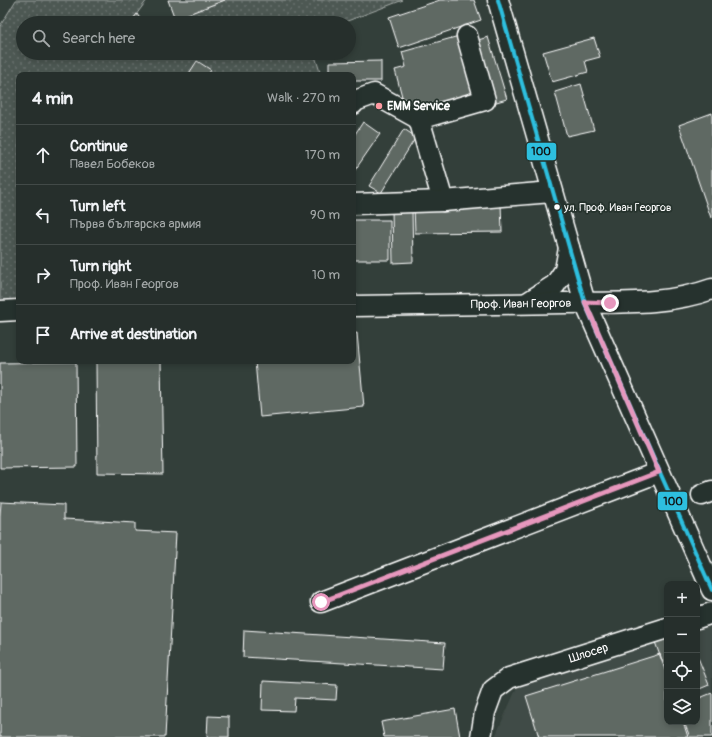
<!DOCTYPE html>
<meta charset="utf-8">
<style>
:root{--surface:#262f2c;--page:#2e3734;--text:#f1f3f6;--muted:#a4a9a9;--line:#424a48}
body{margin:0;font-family:Pangolin,sans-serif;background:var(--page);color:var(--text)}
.controls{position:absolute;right:12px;bottom:12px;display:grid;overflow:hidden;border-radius:8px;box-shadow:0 2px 6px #0003}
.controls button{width:36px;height:36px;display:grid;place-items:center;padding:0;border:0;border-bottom:1px solid var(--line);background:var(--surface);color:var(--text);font:20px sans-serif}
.stop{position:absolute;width:12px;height:12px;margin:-9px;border:3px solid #e797bd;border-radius:50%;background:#fff}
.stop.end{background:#e797bd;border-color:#fff;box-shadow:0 1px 4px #0008}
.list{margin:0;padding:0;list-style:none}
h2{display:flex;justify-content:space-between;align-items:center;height:52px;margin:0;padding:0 16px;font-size:17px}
h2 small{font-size:13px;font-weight:400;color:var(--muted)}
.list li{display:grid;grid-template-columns:26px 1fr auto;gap:12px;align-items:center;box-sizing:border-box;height:60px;padding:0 16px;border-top:1px solid var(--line)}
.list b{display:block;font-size:15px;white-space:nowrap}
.list p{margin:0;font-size:13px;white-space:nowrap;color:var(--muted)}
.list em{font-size:13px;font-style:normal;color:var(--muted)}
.icon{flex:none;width:22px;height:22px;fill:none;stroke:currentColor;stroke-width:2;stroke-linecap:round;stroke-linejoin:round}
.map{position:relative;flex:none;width:712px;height:737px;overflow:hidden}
.search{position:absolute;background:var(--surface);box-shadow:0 2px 6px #0003;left:16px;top:16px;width:340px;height:44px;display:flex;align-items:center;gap:10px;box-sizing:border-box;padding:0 14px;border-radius:22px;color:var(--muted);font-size:15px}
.panel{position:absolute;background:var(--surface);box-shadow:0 2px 6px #0003;left:16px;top:72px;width:340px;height:292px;border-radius:8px}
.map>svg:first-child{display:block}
.built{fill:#404c47}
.grass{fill:url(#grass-dots);stroke:#a6aca9}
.building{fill:#5f6964;stroke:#fff}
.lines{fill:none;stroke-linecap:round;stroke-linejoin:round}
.minor-casing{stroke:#fff;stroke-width:23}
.minor{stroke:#26332d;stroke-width:20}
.bus-1-casing{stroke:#26332d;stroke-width:7}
.bus-1{stroke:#2dbfdf;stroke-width:4}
.route{stroke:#e797bd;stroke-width:5}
.poi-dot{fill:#ff9aa2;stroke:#26332d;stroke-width:1.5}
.bus-dot{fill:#fff;stroke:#26332d;stroke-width:1.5}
.labels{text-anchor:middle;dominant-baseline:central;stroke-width:3.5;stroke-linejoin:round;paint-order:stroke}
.bus-label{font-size:11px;fill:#fff;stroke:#26332d;text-anchor:start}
.poi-label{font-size:12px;font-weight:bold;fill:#fff;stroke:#26332d;text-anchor:start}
.street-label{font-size:12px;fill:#fff;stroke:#26332d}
.line-badge{stroke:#26332d;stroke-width:1.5}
.pale-badge-label{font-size:11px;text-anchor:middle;font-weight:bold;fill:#111}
</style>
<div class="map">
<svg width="712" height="737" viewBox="0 0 712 737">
<defs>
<pattern id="grass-dots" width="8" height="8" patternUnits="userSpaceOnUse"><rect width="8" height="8" fill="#4d5853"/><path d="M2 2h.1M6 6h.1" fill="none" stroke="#68716d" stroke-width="1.8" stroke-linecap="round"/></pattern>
</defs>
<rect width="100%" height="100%" fill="#333f3a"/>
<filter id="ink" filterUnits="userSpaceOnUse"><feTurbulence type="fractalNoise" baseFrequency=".025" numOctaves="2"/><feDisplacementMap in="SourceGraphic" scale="8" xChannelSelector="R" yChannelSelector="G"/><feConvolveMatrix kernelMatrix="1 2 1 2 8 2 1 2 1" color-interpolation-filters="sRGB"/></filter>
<g filter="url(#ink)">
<!-- built -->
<path class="built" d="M711,623L712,626V737H495L518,685L667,637V722H697V627Z"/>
<!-- grass -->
<path class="grass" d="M16,0H147L130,23H23V53H314L321,75H19V301H0V26Z
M225,0H403L342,23H165Z"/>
<!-- building -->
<path class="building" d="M168,0H225L175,19Z
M440,0H474L481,20L399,48L389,17Z
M137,14L143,23H130Z
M459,36L477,98L420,114L416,100L404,104L395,70L406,67L402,52Z
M488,37L507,99L493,103L475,41Z
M594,38L600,57L585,61L588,72L552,82L543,52Z
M197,61L211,70L208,75H188Z
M381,61V81H353V75H329V62Z
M581,84L594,130L567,136L555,92Z
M712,113V218H711L679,125Z
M363,122L380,134L353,173V137Z
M404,129L416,137L381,193L369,186Z
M501,204L502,232L415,233L414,206Z
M392,209H412L413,262L393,263Z
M353,220H390V260H353Z
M357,333L364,407L260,417L255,361H353V334Z
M96,361H161L163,474L97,473Z
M76,362L77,467L0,468V363Z
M1,502L64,505V519L135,523V531L176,533L165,737H0V516Z
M244,630L445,643L443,669L243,657Z
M667,638V675L655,642Z
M660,654L667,675V722H683L688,737H539L526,696Z
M697,655L709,685L697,690Z
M263,681L337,685L336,700L295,698L294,711L262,710Z
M712,693V737H690L684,722H697V699Z
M455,709L460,737H384L381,722Z
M208,716L229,717V737H207Z"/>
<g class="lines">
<defs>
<g id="minor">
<path d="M498,0L585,303L712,590"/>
<path d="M353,104L355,101L374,94L419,119L485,100L467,36"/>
<path d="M419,119L443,201"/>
<path d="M353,204L443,201L552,192"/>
<path d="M527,303L555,285L565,270L569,248"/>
<path id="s1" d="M353,306C424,305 494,304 565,303C615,302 665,306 712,289"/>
<path d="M0,311L19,310"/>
<path d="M702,495L712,491"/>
<path d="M321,602L659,472"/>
<path d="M697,618L712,613"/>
<path id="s2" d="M481,737L485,712L493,690L509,678L667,628"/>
</g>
</defs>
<!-- minor casing -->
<use href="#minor" class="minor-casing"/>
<!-- minor -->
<use href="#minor" class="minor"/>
<defs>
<path id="bus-1" d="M498,0L585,303L712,590"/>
</defs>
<!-- bus-1 casing -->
<use href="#bus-1" class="bus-1-casing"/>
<!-- bus-1 -->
<use href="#bus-1" class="bus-1"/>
</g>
</g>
<g class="lines" filter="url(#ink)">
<!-- route -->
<path class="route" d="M321,602L659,472L585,302L610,303"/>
</g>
<!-- markers -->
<circle class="poi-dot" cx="379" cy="106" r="4"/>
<circle class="bus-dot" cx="557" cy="207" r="3.5"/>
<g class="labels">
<!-- bus labels -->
<g class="bus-label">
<text x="564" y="207">ул. Проф. Иван Георгов</text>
</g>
<!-- poi labels -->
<g class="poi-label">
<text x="387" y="106">EMM Service</text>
</g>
<!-- street labels -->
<g class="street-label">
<text stroke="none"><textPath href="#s1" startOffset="168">Проф. Иван Георгов</textPath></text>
<text stroke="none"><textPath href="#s2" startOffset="152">Шлосер</textPath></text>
</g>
</g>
<g class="line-badge">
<rect x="526" y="142" width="31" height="19" rx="4" fill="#2dbfdf"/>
<rect x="657" y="491" width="31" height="20" rx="4" fill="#2dbfdf"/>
</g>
<g class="pale-badge-label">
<text x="541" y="155">100</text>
<text x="673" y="505">100</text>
</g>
</svg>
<div class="controls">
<button>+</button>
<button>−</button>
<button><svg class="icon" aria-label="locate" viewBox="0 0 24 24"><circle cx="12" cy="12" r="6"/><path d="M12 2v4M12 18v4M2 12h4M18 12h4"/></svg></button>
<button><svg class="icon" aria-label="layers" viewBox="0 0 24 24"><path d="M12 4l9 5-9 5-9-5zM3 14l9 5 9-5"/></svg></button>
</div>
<div class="stop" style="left:321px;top:602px"></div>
<div class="stop end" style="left:610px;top:303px"></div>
<div class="search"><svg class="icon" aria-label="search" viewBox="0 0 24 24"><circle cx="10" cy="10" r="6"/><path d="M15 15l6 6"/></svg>Search here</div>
<section class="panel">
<h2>4 min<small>Walk · 270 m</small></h2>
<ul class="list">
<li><svg class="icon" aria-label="ahead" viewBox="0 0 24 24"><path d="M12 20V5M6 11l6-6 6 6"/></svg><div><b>Continue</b><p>Павел Бобеков</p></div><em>170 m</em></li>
<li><svg class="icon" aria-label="left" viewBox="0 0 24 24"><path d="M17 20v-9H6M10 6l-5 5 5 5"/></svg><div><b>Turn left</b><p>Първа българска армия</p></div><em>90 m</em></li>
<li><svg class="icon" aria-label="right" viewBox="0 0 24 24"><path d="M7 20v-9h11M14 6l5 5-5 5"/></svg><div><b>Turn right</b><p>Проф. Иван Георгов</p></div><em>10 m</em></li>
<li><svg class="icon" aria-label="arrive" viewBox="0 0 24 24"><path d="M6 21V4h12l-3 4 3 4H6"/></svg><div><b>Arrive at destination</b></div></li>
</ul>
</section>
</div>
